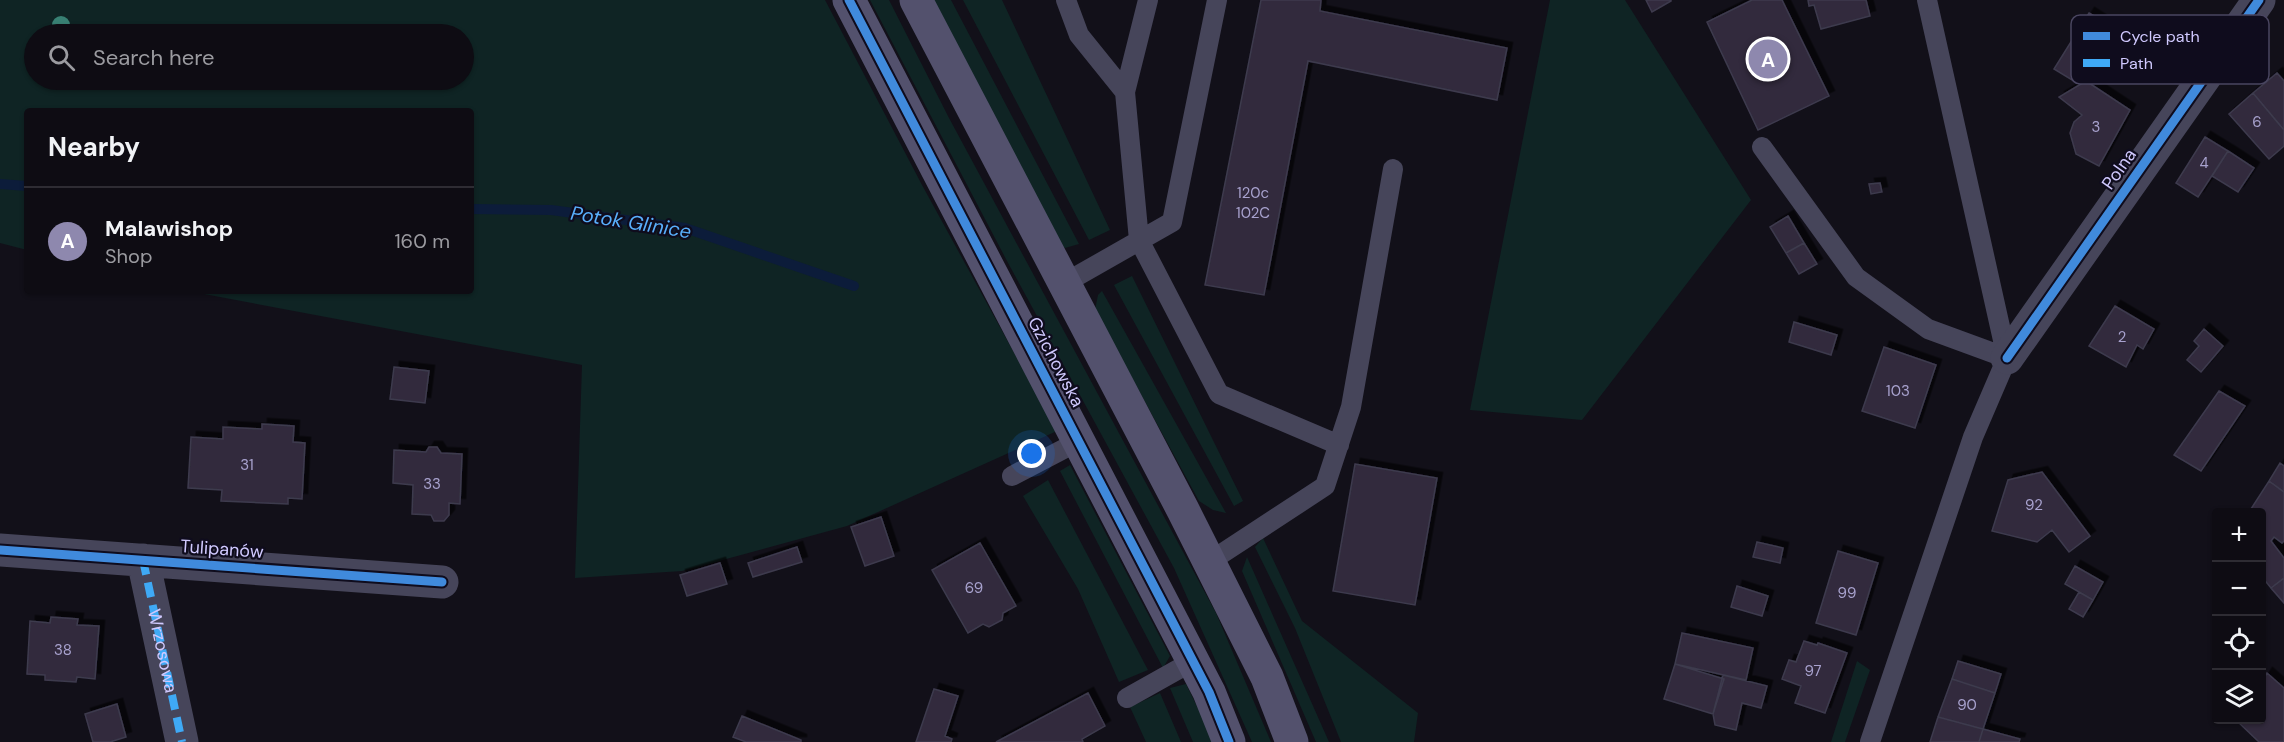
<!DOCTYPE html>
<meta charset="utf-8">
<style>
:root{--surface:#0e0c13;--page:#17151c;--text:#f1f3f6;--muted:#9b9ba0;--line:#2e2c33;--accent:#8e88ae}
body{margin:0;font-family:"DM Sans",sans-serif;background:var(--page);color:var(--text)}
.controls{position:absolute;right:18px;bottom:18px;display:grid;overflow:hidden;border-radius:6px;box-shadow:0 2px 4px #0004}
.controls button{width:54px;height:54px;display:grid;place-items:center;padding:0;border:0;border-bottom:2px solid var(--line);background:var(--surface);color:var(--text);font:30px sans-serif}
.you{position:absolute;left:1032px;top:454px;width:21px;height:21px;margin:-15px;border:4px solid #fff;border-radius:50%;background:#1a73e8;box-shadow:0 0 0 9px #1a73e833}
.badge{display:grid;place-items:center;width:39px;height:39px;border-radius:50%;background:var(--accent);color:#fff;font-size:20px;font-weight:700}
.pin{position:absolute;translate:-50% -50%;border:3px solid #fff;box-shadow:0 2px 6px #0006}
.list{margin:0;padding:0;list-style:none}
h2{display:flex;justify-content:space-between;align-items:center;height:78px;margin:0;padding:0 24px;font-size:26px}
h2 small{font-size:20px;font-weight:400;color:var(--muted)}
.list li{display:grid;grid-template-columns:39px 1fr auto;gap:18px;align-items:center;box-sizing:border-box;height:108px;padding:0 24px;border-top:2px solid var(--line)}
.list b{display:block;font-size:22px;white-space:nowrap}
.list p{margin:0;font-size:20px;white-space:nowrap;color:var(--muted)}
.list em{font-size:20px;font-style:normal;color:var(--muted)}
.icon{flex:none;width:33px;height:33px;fill:none;stroke:currentColor;stroke-width:2;stroke-linecap:round;stroke-linejoin:round}
.map{position:relative;flex:none;width:2284px;height:742px;overflow:hidden}
.search{position:absolute;background:var(--surface);box-shadow:0 2px 4px #0004;left:24px;top:24px;width:450px;height:66px;display:flex;align-items:center;gap:15px;box-sizing:border-box;padding:0 21px;border-radius:33px;color:var(--muted);font-size:22px}
.panel{position:absolute;background:var(--surface);box-shadow:0 2px 4px #0004;left:24px;top:108px;width:450px;height:186px;border-radius:6px}
.map>svg:first-child{display:block}
.green{fill:#0f2424;fill-rule:evenodd}
.lines{fill:none;stroke-linecap:round;stroke-linejoin:round}
.stream{stroke:#0c1c3a;stroke-width:10}
.building{fill:#302c3c;stroke:#3e3a4e;stroke-width:1.5;filter:url(#shadow)}
.lane{stroke:#46455a;stroke-width:20}
.street{stroke:#46455a;stroke-width:33}
.secondary{stroke:#53516d;stroke-width:33}
.quiet{stroke:#3fa9f5;stroke-width:8;stroke-dasharray:15 8;stroke-linecap:butt}
.cycleway-casing{stroke:#0f0c1d;stroke-width:13}
.cycleway{stroke:#408adc;stroke-width:9}
.tree{fill:#388073}
.labels{text-anchor:middle;dominant-baseline:central;stroke-width:4.5;stroke-linejoin:round;paint-order:stroke}
.number-label{font-size:15px;fill:#a8a2ce}
.street-label{font-size:18px;fill:#d0c9fe;stroke:#0f0c1d}
.water-label{font-size:20px;font-style:italic;fill:#59affc;stroke:#0f0c1d}
.key{fill:#0f0c1d;stroke:#494560;stroke-width:1.5}
.key-label{font-size:16px;fill:#d0c9fe}
</style>
<div class="map">
<svg width="2284" height="742" viewBox="0 0 2284 742">
<defs>
<filter id="shadow"><feDropShadow dx="5.5" dy="-5.5" stdDeviation="0" flood-color="#0009"/></filter>
</defs>
<rect width="100%" height="100%" fill="#121019"/>
<!-- green -->
<path class="green" d="M0,0H825L922,185L1057,431L847,526L682,571L575,578L582,365L188,291H471V111H27V250L0,243ZM34,34H464V80H34Z
M870,0H889L949,118L1216,613L1271,742H1252L1174,568L1007,261Z
M930,0H951L1079,244L1065,248L1059,243Z
M963,0H1002L1110,230L1089,240Z
M1550,0H1625L1751,200L1582,420L1470,410Z
M1132,276L1243,501L1234,506L1114,285Z
M1102,291L1226,513L1213,510L1199,501L1095,310L1098,295Z
M1070,465L1170,656L1163,668L1060,471Z
M1048,480L1148,670L1119,682L1078,589L1023,496Z
M1263,538L1302,621L1418,713L1414,742H1341L1295,628L1255,547Z
M1247,557L1329,742H1316L1242,571Z
M1857,661L1870,670L1845,742H1831Z
M1186,684L1212,737L1214,742H1193L1170,688Z
M1160,693L1181,742H1146L1130,707Z"/>
<g class="lines">
<!-- stream -->
<path class="stream" d="M0,184L27,186
M471,209L551,210L685,228L854,286"/>
</g>
<!-- building -->
<path class="building" d="M1261,0H1321L1320,11L1507,48L1497,100L1308,61L1264,295L1205,285Z
M1646,0H1671V1L1652,12Z
M1752,0H1782L1829,96L1758,130L1707,22Z
M1808,0H1866L1870,16L1821,29L1814,5L1809,6Z
M2089,13L2127,37L2103,76L2087,66L2077,83L2054,69Z
M2277,73L2284,81V130L2253,93Z
M2086,81L2130,110L2099,166L2076,154L2070,133L2074,122L2082,115L2059,97Z
M2253,93L2284,130V146L2269,159L2229,114Z
M2205,137L2228,151L2198,197L2176,183Z
M2228,151L2254,168L2238,192L2212,176Z
M1880,183L1882,192L1871,194L1869,184Z
M1788,216L1804,243L1786,253L1770,227Z
M1804,243L1817,264L1799,274L1786,253Z
M2115,306L2154,329L2143,349L2137,345L2126,367L2089,346Z
M1794,322L1837,335L1831,355L1789,342Z
M2204,329L2223,346L2201,372L2187,360L2199,346L2194,341Z
M1884,347L1936,365L1915,428L1862,411Z
M394,367L429,371L425,403L390,399Z
M2219,391L2245,406L2201,471L2174,455Z
M262,424L294,426L293,442L305,443L302,499L288,498V504L221,501L222,490L188,488L191,437L223,439V427L262,429Z
M429,447H437L441,453L462,454L460,504L449,503V515L444,521H434L431,515L412,514L413,485L393,483L394,450L426,452Z
M2280,463L2284,466V492L2269,481Z
M1355,464L1437,478L1415,605L1333,591Z
M2042,472L2090,536L2069,552L2052,530L2037,542L1992,531L2008,480Z
M2269,481L2284,492V541L2282,543L2274,537L2271,541L2284,558V578L2271,588L2262,577V512H2249Z
M881,517L894,556L865,566L851,527Z
M1757,542L1783,548L1780,563L1753,557Z
M980,543L1016,606L1003,613L1002,620L989,627L983,624L968,633L932,570Z
M797,547L802,562L753,577L748,563Z
M1838,551L1878,563L1856,635L1816,623Z
M720,563L727,584L687,596L680,575Z
M2075,566L2103,582L2093,600L2065,584Z
M2284,578V603L2271,588Z
M1737,586L1768,596L1762,616L1731,607Z
M2079,592L2093,600L2083,617L2069,609Z
M51,617L78,619L77,625L99,626L95,679L77,677L76,682L45,680V675L27,674L30,621L50,623Z
M1682,633L1753,648L1746,680L1675,664Z
M1804,641L1817,645L1818,643L1847,653L1825,713L1795,703L1801,686L1782,679L1789,660L1796,662Z
M1958,661L2001,674L1995,693L1952,679Z
M1675,664L1724,679L1713,714L1664,699Z
M2267,673L2284,688V742H2259L2237,721L2262,720V681Z
M1723,675L1767,686L1761,708L1742,703L1736,730L1715,725L1713,714Z
M1952,679L1995,693L1983,729L1938,717Z
M934,689L958,696L945,736L952,739L951,742H916Z
M1088,693L1105,726L1082,739L1083,742H996Z
M117,704L126,737L110,742H93L85,714Z
M742,716L801,740V742H746L733,737Z
M1938,717L1983,729L1979,742H1930Z
M1983,729L2020,739L2019,742H1979Z"/>
<g class="lines">
<!-- lane -->
<path class="lane" d="M1066,0L1079,35L1125,92
M1148,0L1125,92L1139,240L1219,394L1339,445
M1762,147L1856,277L1928,329L2007,358
M1063,284L1172,222L1217,0
M1012,476L1079,441
M1209,562L1325,486L1351,407L1393,169
M1127,698L1193,661
M1870,742L1973,437L2007,358L1927,0"/>
<!-- street -->
<path class="street" d="M2007,358L2259,0
M0,550L442,582
M143,560L182,742"/>
<!-- secondary -->
<path class="secondary" d="M849,0L1209,692L1229,742
M916,0L1183,510L1267,677L1292,742"/>
<!-- quiet -->
<path class="quiet" id="s1" d="M143,560L182,742"/>
<defs>
<path id="cycleway" d="M849,0L1209,692L1229,742
M2007,358L2259,0
M0,550L442,582"/>
</defs>
<!-- cycleway casing -->
<use href="#cycleway" class="cycleway-casing"/>
<!-- cycleway -->
<use href="#cycleway" class="cycleway"/>
</g>
<!-- trees -->
<circle class="tree" cx="61" cy="25" r="9"/>
<g class="labels">
<!-- number labels -->
<g class="number-label">
<text x="2257" y="122">6</text>
<text x="2096" y="127">3</text>
<text x="2204" y="163">4</text>
<text x="1253" y="193">120c</text>
<text x="1253" y="213">102C</text>
<text x="2122" y="337">2</text>
<text x="1898" y="391">103</text>
<text x="247" y="465">31</text>
<text x="432" y="484">33</text>
<text x="2034" y="505">92</text>
<text x="974" y="588">69</text>
<text x="1847" y="593">99</text>
<text x="63" y="650">38</text>
<text x="1813" y="671">97</text>
<text x="1967" y="705">90</text>
</g>
<!-- street labels -->
<g class="street-label">
<text transform="translate(2119 169) rotate(-55)">Polna</text>
<text transform="translate(1056 362) rotate(62)">Gzichowska</text>
<text transform="translate(222 549) rotate(4)">Tulipanów</text>
<text stroke="none"><textPath href="#s1" startOffset="93">Wrzosowa</textPath></text>
</g>
<!-- water labels -->
<g class="water-label">
<text transform="translate(631 222) rotate(9)">Potok Glinice</text>
</g>
</g>
<!-- legend -->
<rect x="2071" y="15" width="198" height="69" rx="9" class="key"/>
<rect x="2083" y="32" width="27" height="8" fill="#408adc"/>
<rect x="2083" y="59" width="27" height="8" fill="#3fa9f5"/>
<g class="key-label">
<text x="2120" y="42">Cycle path</text>
<text x="2120" y="69">Path</text>
</g>
</svg>
<div class="controls">
<button>+</button>
<button>−</button>
<button><svg class="icon" aria-label="locate" viewBox="0 0 24 24"><circle cx="12" cy="12" r="6"/><path d="M12 2v4M12 18v4M2 12h4M18 12h4"/></svg></button>
<button><svg class="icon" aria-label="layers" viewBox="0 0 24 24"><path d="M12 4l9 5-9 5-9-5zM3 14l9 5 9-5"/></svg></button>
</div>
<div class="you"></div>
<div class="pin badge" style="left:1768px;top:59px">A</div>
<div class="search"><svg class="icon" aria-label="search" viewBox="0 0 24 24"><circle cx="10" cy="10" r="6"/><path d="M15 15l6 6"/></svg>Search here</div>
<section class="panel">
<h2>Nearby<small></small></h2>
<ul class="list">
<li><span class="badge">A</span><div><b>Malawishop</b><p>Shop</p></div><em>160 m</em></li>
</ul>
</section>
</div>
